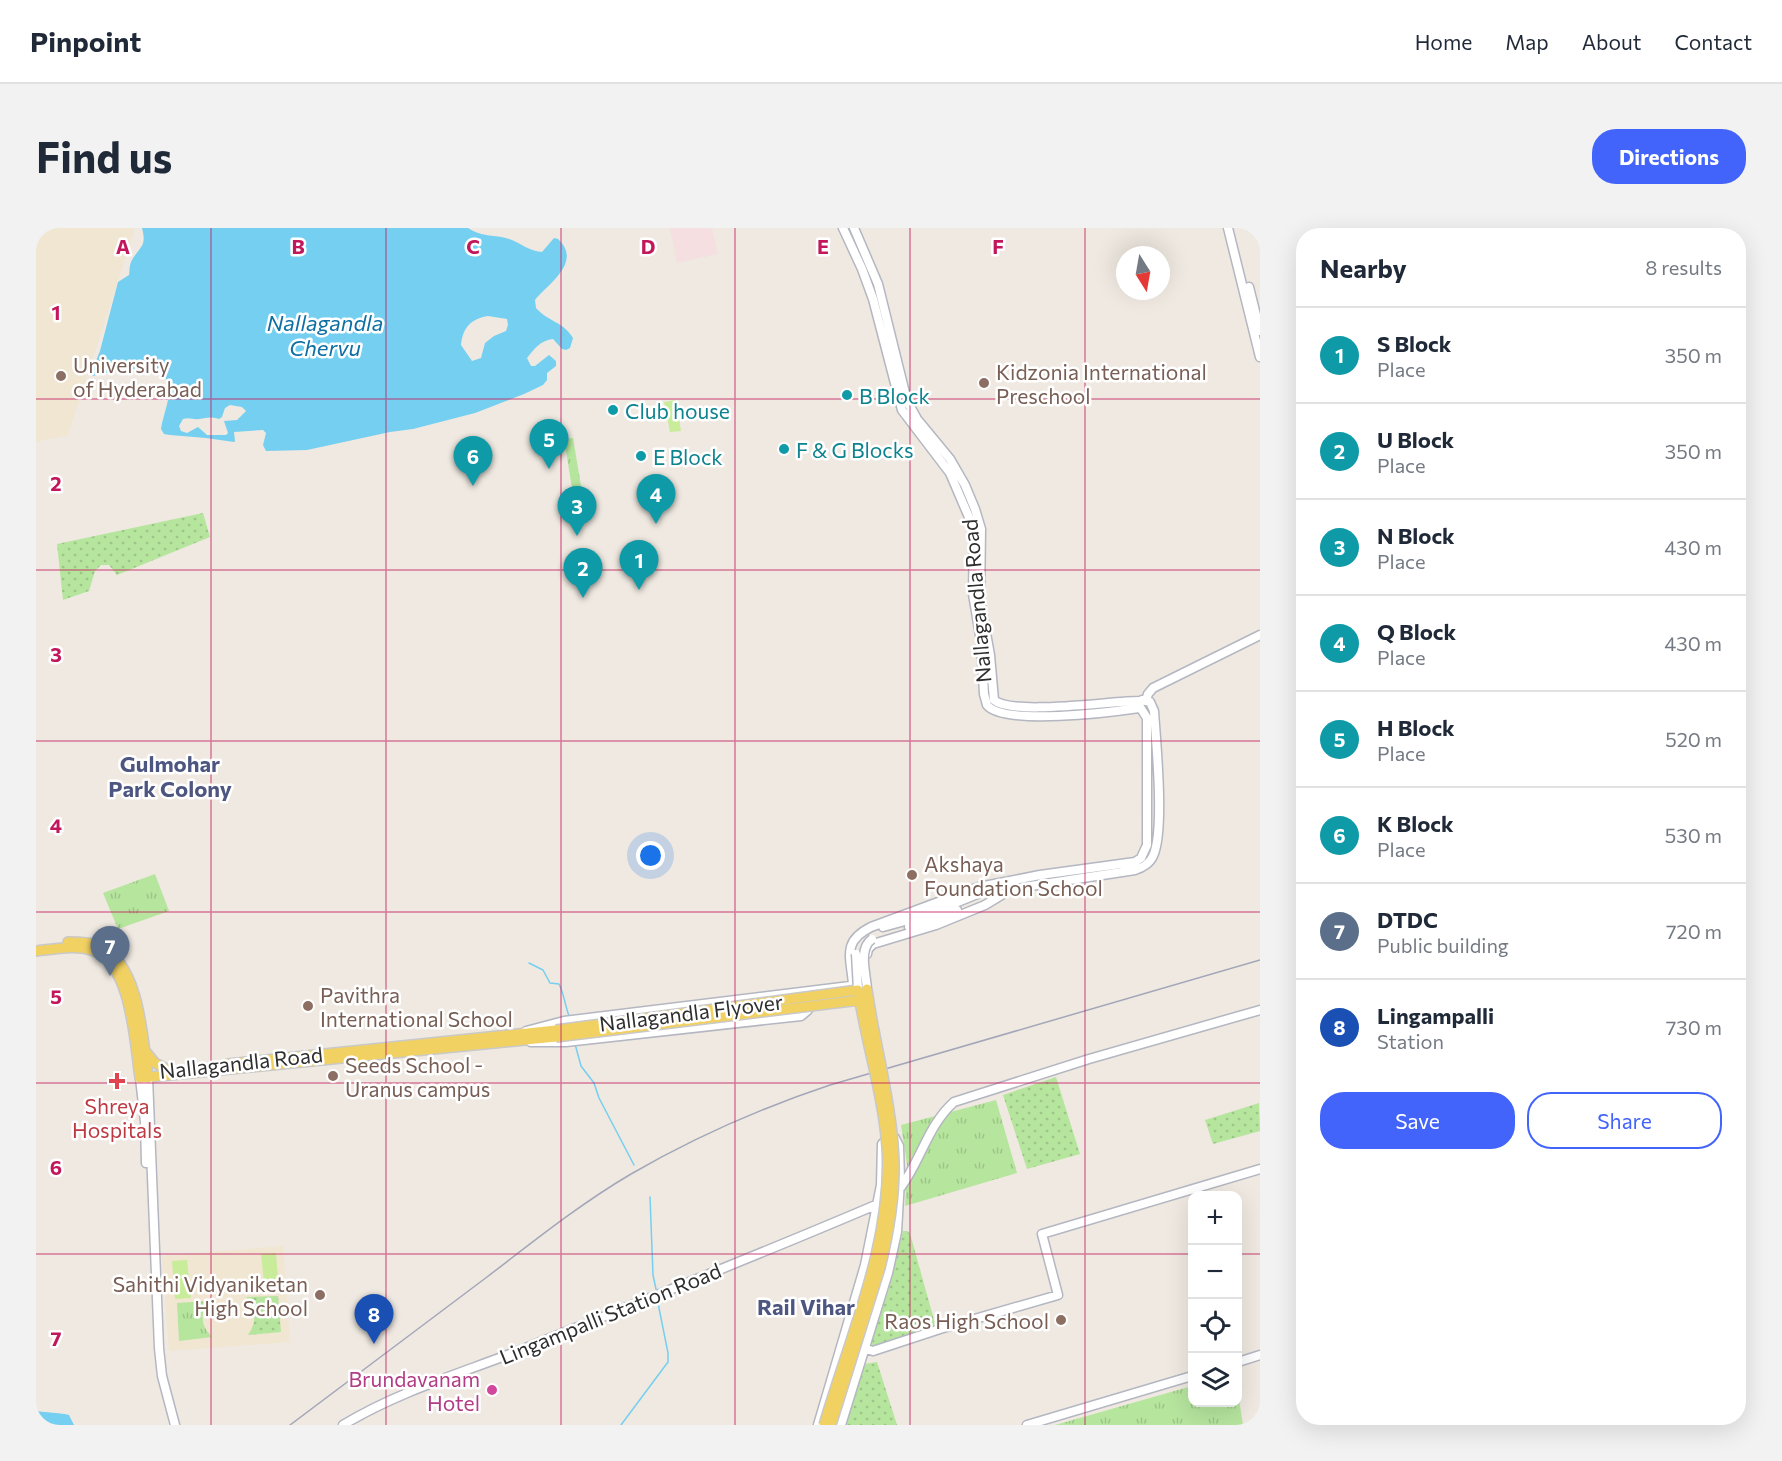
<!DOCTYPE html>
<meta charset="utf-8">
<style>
:root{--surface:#fff;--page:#f2f2f3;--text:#1f2937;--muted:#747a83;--line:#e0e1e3;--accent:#4264fb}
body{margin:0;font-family:Commissioner,sans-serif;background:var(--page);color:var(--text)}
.controls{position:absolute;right:18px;bottom:18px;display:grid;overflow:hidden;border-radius:12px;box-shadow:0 6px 24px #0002}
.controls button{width:54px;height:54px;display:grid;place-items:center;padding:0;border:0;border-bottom:2px solid var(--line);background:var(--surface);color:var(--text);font:30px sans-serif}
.compass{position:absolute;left:1080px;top:18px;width:54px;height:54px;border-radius:50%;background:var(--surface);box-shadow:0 6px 24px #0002;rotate:169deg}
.you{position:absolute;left:615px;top:628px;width:21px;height:21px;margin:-15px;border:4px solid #fff;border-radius:50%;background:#1a73e8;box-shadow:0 0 0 9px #1a73e833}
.badge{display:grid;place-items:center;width:39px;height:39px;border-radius:50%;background:var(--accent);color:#fff;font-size:20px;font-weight:700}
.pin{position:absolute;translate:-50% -50px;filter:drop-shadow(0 2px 3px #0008)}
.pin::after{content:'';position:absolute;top:32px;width:21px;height:18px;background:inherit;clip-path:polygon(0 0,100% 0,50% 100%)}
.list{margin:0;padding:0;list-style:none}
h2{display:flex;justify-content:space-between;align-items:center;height:78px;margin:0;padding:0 24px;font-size:26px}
h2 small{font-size:20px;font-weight:400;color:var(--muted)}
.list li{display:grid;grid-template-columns:39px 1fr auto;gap:18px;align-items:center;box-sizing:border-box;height:96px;padding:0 24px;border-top:2px solid var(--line)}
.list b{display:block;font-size:22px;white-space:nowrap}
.list p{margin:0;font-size:20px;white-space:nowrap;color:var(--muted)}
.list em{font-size:20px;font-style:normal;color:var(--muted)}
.actions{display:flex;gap:12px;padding:18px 24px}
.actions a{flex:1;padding:14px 0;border:2px solid var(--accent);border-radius:24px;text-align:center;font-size:21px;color:var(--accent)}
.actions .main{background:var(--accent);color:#fff}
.icon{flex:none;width:33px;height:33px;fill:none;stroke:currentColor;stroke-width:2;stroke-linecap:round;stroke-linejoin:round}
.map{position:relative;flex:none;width:1224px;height:1197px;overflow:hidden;border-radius:24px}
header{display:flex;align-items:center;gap:36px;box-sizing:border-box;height:84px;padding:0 30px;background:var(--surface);border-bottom:2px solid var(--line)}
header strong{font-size:28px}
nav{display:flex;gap:33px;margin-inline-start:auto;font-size:21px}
.intro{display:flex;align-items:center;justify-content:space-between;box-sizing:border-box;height:144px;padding:0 36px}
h1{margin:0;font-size:42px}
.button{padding:15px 27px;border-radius:24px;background:var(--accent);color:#fff;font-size:21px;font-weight:700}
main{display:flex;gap:36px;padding:0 36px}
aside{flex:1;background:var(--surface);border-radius:24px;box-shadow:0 6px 24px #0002}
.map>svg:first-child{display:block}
.education{fill:#f0e6d1}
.medical{fill:#f5dfe0}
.grass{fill:url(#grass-tufts)}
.park{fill:url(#park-dots)}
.pitch{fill:#c9ec9a}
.water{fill:#75cff0;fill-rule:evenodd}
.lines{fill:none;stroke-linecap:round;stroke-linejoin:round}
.stream{stroke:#75cff0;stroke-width:1.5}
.secondary-casing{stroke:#b4b7c1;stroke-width:11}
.primary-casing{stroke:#c9c9c9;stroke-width:12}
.secondary{stroke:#fff;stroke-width:8}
.primary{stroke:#f2d163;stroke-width:9}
.rail{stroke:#a3a6b8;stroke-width:1.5}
.secondary-bridge-casing{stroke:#b4b7c1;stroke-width:11;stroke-linecap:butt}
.primary-bridge-casing{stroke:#c9c9c9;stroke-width:12;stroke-linecap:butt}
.secondary-bridge{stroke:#fff;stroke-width:8}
.primary-bridge{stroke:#f2d163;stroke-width:9}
.grid{fill:none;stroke:#c2185b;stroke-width:1.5;stroke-opacity:0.55}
.education-dot{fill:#8d6e63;stroke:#fff;stroke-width:2}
.culture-dot{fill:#0f9aa8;stroke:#fff;stroke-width:2}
.health-dot{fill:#e0444e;stroke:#fff;stroke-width:2}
.hotel-dot{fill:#d1479c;stroke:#fff;stroke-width:2}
.labels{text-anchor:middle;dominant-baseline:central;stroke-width:5;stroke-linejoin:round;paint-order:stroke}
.education-label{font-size:21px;fill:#785e54;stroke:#fff;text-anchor:start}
.culture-label{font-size:21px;fill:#0d838f;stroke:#fff;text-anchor:start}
.street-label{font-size:21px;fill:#2e2e2e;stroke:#fff}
.health-label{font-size:21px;fill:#be3a42;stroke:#fff}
.hotel-label{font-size:21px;fill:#b23c85;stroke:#fff;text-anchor:end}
.water-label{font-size:22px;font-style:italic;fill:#0d6fa3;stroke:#fff}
.neighbourhood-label{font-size:22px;font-weight:bold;fill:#4d5680;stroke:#fff}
.grid-label{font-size:20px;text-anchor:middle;font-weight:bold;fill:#c2185b;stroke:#fff;stroke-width:5;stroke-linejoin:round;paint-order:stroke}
</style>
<header>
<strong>Pinpoint</strong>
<nav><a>Home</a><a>Map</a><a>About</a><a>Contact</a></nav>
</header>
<div class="intro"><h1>Find us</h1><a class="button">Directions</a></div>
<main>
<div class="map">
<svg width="1224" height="1197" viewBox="0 0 1224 1197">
<defs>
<pattern id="grass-tufts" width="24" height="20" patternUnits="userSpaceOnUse" patternTransform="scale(1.5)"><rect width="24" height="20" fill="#b6e59e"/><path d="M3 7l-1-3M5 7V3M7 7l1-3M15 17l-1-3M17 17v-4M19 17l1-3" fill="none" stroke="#9dc588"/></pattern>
<pattern id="park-dots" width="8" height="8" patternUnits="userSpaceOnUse" patternTransform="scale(1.5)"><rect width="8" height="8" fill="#b6e59e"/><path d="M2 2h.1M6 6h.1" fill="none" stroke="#9dc588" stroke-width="1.8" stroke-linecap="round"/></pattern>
</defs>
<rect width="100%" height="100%" fill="#efe9e1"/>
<!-- education -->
<path class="education" d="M0,0H99L32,207L0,214Z
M247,1018L254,1114L133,1123L126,1028Z"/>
<!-- medical -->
<path class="medical" d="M634,0H676L682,26L641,35Z"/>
<!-- grass -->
<path class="grass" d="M537,210L546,264L537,266L528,211Z
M119,646L133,683L82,701L67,665Z
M960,872L981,945L869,978L871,936L865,897Z
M171,1073C164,1087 165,1098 176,1109L143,1113L141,1075Z
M1156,1158V1174H1202V1165L1207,1197H1019Z"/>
<!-- park -->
<path class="park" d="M167,285L174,309L81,347L73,337H65L59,343L53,363L27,372L21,316Z
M1020,849L1044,926L991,941L967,867Z
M1223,875L1224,903L1177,916L1169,892Z
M867,1003H872L875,1009L900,1099L839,1120L836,1119L835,1114L853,1060Z
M242,1068L245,1104L212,1107C221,1094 221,1080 210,1069Z
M841,1134L861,1197H810L828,1136Z"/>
<!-- pitch -->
<path class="pitch" d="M640,172L645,203L634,204L628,174Z
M240,1025L243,1063L229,1064L225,1026Z
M151,1032L155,1070L139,1071L136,1033Z"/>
<!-- water -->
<path class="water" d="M106,0H432C443,8 457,7 470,10C484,14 491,23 506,24L518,10L522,11C547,34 512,56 499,72L500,80C511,93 528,94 537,110L534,120L530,122L526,121L517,111C505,112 498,121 491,130L495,138H499L513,127L520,133V138L511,145V152L507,157L488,166L439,185L377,201L354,204L271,222L230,223L227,217L230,205L227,202L198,204L199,213L198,214L170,210L134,207L128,206L125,201C127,187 134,173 133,159C129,130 76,144 57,148L55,145L64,123L82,54L93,47C94,42 93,37 96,32C104,18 111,19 106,0ZM452,88L471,91L472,97L470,103L458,108L449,115L445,130L436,133L425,117C427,99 435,91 452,88ZM194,177L206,179L210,183L201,192L188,193L192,205L190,207H171L162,199L151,205L145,203L143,198L147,191C154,189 157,192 163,191C171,190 174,188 183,191L186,189L189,180Z
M0,1183C11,1185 21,1184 33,1187L38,1197H0Z"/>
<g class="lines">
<!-- stream -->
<path class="stream" d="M493,735L507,742L514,755L523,756C528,766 529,777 533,788
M539,816L545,838L558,855L563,870L598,937
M614,969L617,1047L620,1061
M585,1197L632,1134V1125L621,1070"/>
<defs>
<path id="secondary" d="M807,0L826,41L837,71L866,182L914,245L935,294L938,306L937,366L945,413L948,466L951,477C968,498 1076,484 1103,480
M818,0L842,56L871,173L881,191L914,231L929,257L939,281L945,301L944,372L954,427L958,472C976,488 1075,473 1103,473
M1192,0L1224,129
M1213,59L1224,103
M1110,472L1112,466L1117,460L1224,407
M847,699L887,688L954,661
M873,699L921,682
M490,803L528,793L814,758L817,755C814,727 807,713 835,699L943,659L1004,647L1099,634L1105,630L1111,617V490L1102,476L1106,472L1114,474L1118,483C1120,514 1129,603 1117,628C1114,635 1106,640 1099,642L988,659L972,663L949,677L900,697L837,716L832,721L831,726
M495,814H530L765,788L772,782V773
M104,850L109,894L110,935
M112,850L123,1120L126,1148L139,1197
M827,1120L837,1123L904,1101L1022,1067L1006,1006L1224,941
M1202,1134L1224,1127
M307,1197C363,1163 426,1145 487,1121C606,1073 725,1026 842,976C849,971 860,966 865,959C885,932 892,897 918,874L1053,831L1224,782
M782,1197L829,1037L845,957L846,916L851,911L859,910L863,918L864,952L861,1004L852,1045L805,1197
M991,1197L1156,1148"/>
<path id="primary" d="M32,714C42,714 55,714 64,718C104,736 107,813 112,850
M0,723C17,721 38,717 55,722C96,733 99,817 104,850L520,809
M110,824L119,835L132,842
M192,836L520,802"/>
</defs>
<!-- secondary casing -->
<use href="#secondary" class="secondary-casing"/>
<!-- primary casing -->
<use href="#primary" class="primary-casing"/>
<!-- secondary -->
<use href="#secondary" class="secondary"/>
<!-- primary -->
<use href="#primary" class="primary"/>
<!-- rail -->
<path class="rail" d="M254,1197C320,1148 385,1098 451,1049C498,1013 544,976 595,946C659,909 725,880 794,857L1224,732"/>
<defs>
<path id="secondary-bridge" d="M820,726L822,762
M831,761C830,745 822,721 836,711"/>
<path id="primary-bridge" d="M520,802L822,762C830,814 847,866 851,919C857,1013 814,1108 788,1197
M520,809L824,772
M795,1197L844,1040C854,1000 861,958 857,916C853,864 838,813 831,761"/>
</defs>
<!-- secondary-bridge casing -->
<use href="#secondary-bridge" class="secondary-bridge-casing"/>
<!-- primary-bridge casing -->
<use href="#primary-bridge" class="primary-bridge-casing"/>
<!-- secondary-bridge -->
<use href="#secondary-bridge" class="secondary-bridge"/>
<!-- primary-bridge -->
<use href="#primary-bridge" class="primary-bridge"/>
</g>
<!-- grid -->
<path class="grid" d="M175,0V1197M350,0V1197M525,0V1197M699,0V1197M874,0V1197M1049,0V1197M0,171H1224M0,342H1224M0,513H1224M0,684H1224M0,855H1224M0,1026H1156M1202,1026H1224"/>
<!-- markers -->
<g class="education-dot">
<circle cx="25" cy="148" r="6"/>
<circle cx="948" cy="155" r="6"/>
<circle cx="876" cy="647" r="6"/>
<circle cx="272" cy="778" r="6"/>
<circle cx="297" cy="848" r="6"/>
<circle cx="284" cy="1067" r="6"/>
<circle cx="1025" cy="1092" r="6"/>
</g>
<g class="culture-dot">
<circle cx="811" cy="167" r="6"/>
<circle cx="577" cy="182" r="6"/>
<circle cx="748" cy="221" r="6"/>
<circle cx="605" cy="228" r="6"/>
</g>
<path class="health-dot" d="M78 844h6v6h6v6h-6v6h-6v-6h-6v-6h6z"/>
<circle class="hotel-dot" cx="456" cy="1162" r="6"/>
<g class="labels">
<!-- education labels -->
<g class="education-label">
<text x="37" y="136">University<tspan x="37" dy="24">of Hyderabad</tspan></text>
<text x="960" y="143">Kidzonia International<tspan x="960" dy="24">Preschool</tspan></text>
<text x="888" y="635">Akshaya<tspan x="888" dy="24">Foundation School</tspan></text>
<text x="284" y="766">Pavithra<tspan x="284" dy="24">International School</tspan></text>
<text x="309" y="836">Seeds School -<tspan x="309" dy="24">Uranus campus</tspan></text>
<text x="272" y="1055" text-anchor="end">Sahithi Vidyaniketan<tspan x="272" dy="24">High School</tspan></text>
<text x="1013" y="1092" text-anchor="end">Raos High School</text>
</g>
<!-- culture labels -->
<g class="culture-label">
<text x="823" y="167">B Block</text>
<text x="589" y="182">Club house</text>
<text x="760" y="221">F &amp; G Blocks</text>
<text x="617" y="228">E Block</text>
</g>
<!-- street labels -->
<g class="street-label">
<text transform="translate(940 373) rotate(-95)">Nallagandla Road</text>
<text transform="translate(655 784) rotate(-7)">Nallagandla Flyover</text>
<text transform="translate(205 834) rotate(-6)">Nallagandla Road</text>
<text transform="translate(574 1085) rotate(-22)">Lingampalli Station Road</text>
</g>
<!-- health labels -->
<g class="health-label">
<text x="81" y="877">Shreya<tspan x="81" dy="24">Hospitals</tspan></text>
</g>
<!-- hotel labels -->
<g class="hotel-label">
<text x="444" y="1150">Brundavanam<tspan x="444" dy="24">Hotel</tspan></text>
</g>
<!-- water labels -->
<g class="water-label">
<text x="289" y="94">Nallagandla<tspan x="289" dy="25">Chervu</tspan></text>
</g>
<!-- neighbourhood labels -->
<g class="neighbourhood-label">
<text x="134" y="535">Gulmohar<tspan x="134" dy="25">Park Colony</tspan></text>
<text x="770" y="1078">Rail Vihar</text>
</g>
</g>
<g class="grid-label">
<text x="87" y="26">A</text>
<text x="262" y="26">B</text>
<text x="437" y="26">C</text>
<text x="612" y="26">D</text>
<text x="787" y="26">E</text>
<text x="962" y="26">F</text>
<text x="20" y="92">1</text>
<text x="20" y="263">2</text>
<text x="20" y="434">3</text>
<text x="20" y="605">4</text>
<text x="20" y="776">5</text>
<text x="20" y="947">6</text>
<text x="20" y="1118">7</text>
</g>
</svg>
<div class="controls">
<button>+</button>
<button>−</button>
<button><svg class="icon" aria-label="locate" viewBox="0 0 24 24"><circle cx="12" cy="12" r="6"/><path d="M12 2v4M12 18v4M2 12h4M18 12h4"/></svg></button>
<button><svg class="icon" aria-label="layers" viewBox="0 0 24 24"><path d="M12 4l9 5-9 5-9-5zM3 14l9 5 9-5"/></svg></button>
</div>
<svg class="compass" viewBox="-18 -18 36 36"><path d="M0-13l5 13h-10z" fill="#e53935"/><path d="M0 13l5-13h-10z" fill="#747a83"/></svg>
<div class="you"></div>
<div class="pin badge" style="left:603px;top:362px;background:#0f9aa8">1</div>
<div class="pin badge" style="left:547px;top:370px;background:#0f9aa8">2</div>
<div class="pin badge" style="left:541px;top:308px;background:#0f9aa8">3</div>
<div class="pin badge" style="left:620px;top:296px;background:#0f9aa8">4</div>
<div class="pin badge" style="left:513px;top:241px;background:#0f9aa8">5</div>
<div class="pin badge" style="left:437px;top:258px;background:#0f9aa8">6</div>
<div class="pin badge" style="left:74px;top:748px;background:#5c6f8a">7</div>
<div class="pin badge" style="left:338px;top:1116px;background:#1a4fb4">8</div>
</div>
<aside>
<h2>Nearby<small>8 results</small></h2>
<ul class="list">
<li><span class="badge" style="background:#0f9aa8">1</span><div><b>S Block</b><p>Place</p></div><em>350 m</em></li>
<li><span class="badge" style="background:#0f9aa8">2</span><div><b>U Block</b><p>Place</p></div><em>350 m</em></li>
<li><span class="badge" style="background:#0f9aa8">3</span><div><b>N Block</b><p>Place</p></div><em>430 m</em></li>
<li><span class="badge" style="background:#0f9aa8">4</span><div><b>Q Block</b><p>Place</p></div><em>430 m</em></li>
<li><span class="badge" style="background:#0f9aa8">5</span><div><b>H Block</b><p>Place</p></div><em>520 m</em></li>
<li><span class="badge" style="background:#0f9aa8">6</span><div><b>K Block</b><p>Place</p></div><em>530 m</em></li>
<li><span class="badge" style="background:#5c6f8a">7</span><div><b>DTDC</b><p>Public building</p></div><em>720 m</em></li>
<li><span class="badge" style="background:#1a4fb4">8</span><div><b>Lingampalli</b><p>Station</p></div><em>730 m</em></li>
</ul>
<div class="actions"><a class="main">Save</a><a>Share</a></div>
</aside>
</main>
